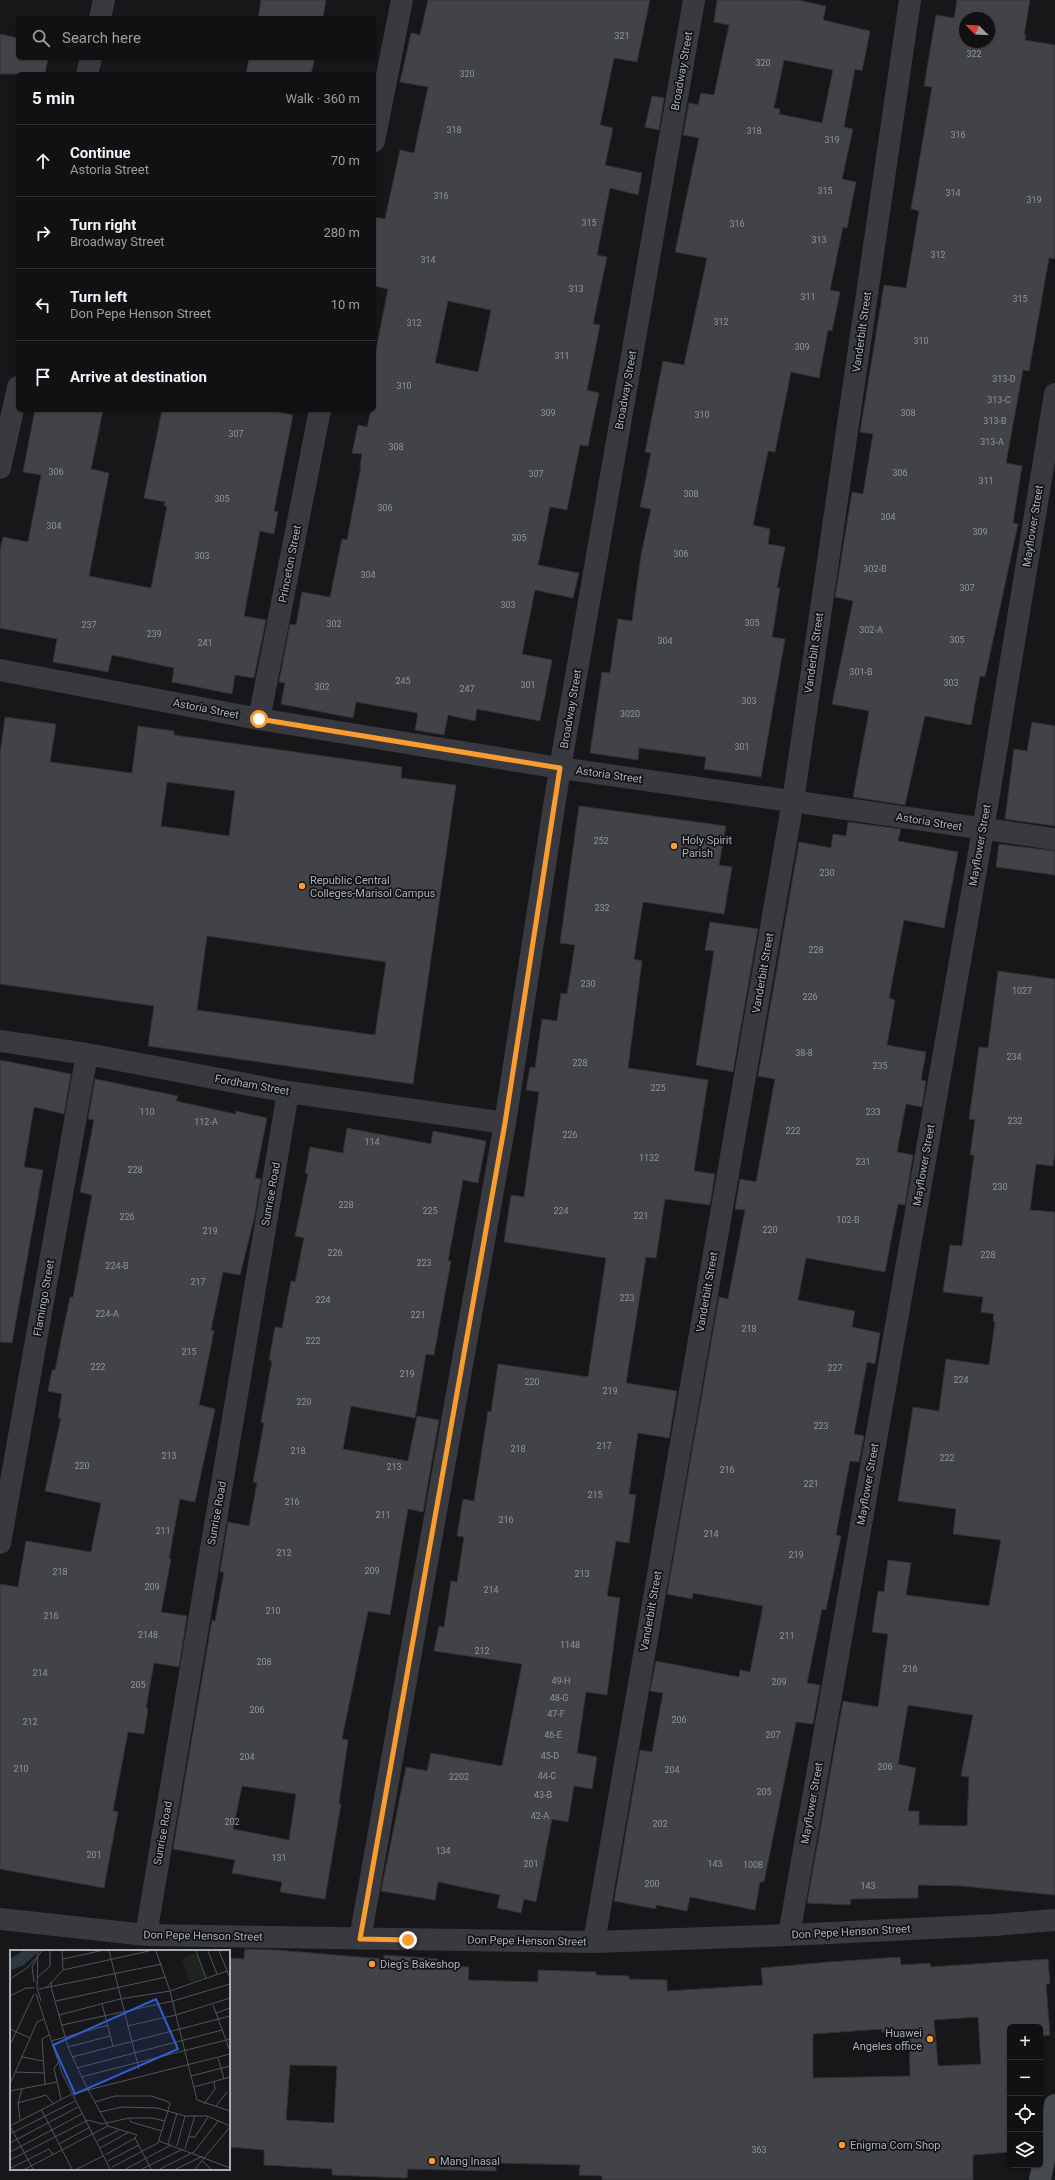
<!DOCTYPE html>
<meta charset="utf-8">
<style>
:root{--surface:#111113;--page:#1e1f21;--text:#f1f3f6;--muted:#9c9da0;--line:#303133}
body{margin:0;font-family:Roboto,sans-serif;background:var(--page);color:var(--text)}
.controls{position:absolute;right:12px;bottom:12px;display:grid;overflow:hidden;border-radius:6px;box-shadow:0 1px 3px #0004}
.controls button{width:36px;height:36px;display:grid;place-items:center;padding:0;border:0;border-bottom:1px solid var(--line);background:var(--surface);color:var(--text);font:20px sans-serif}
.compass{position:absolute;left:959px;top:12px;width:36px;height:36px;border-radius:50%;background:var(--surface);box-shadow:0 1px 3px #0004;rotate:294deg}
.stop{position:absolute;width:12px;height:12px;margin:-9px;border:3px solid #fa9d2e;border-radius:50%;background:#fff}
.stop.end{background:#fa9d2e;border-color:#fff;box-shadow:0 1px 4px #0008}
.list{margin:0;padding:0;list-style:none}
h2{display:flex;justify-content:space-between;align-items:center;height:52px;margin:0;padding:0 16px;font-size:17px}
h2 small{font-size:13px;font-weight:400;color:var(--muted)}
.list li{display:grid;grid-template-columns:26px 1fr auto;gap:12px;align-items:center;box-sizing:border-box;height:72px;padding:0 16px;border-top:1px solid var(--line)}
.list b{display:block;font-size:15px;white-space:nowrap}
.list p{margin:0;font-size:13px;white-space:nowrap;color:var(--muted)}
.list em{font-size:13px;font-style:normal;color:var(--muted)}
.icon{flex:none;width:22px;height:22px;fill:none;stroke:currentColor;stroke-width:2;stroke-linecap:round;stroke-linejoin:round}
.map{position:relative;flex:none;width:1055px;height:2180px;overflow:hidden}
.search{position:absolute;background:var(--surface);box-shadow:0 1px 3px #0004;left:16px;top:16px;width:360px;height:44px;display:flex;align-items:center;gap:10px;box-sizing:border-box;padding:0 14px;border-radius:6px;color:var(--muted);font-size:15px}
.panel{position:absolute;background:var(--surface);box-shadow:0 1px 3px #0004;left:16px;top:72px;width:360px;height:340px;border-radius:6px}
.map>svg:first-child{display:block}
.building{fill:#414346;stroke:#313236;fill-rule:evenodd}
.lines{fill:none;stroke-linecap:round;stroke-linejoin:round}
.street{stroke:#383a3f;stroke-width:22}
.secondary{stroke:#46494f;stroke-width:22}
.route{stroke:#fa9d2e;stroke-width:5}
.poi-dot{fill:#fa9d2e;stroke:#121214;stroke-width:1.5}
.labels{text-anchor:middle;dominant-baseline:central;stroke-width:3.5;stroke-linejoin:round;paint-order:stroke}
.number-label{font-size:9px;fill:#8f959d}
.street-label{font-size:11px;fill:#a9b0ba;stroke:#121214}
.poi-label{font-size:11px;fill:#a9b0ba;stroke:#121214;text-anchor:start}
.inset-road{fill:none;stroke:#515459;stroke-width:1}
.view{fill:#325dd4;fill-opacity:0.15;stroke:#325dd4;stroke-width:2}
.inset-edge{fill:none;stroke:#a9b0ba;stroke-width:2}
</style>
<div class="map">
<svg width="1055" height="2180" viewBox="0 0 1055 2180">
<rect width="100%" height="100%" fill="#171719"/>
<!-- building -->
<path class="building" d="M261,0H326L323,18H258Z
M428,0H650L637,62L614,58L600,125L613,128L605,165L642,173L638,195L610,188L597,255L607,257L593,324L600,325L587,390L599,393L588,446L580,445L567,510L550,507L538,565L579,573L573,598L535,590L522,654L552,660L540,721L477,709L475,721L448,715L444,735L415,730L418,713L356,702L353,718L281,704L285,683L279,682L290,624L296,625L302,592L330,597L342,539L347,540L361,466H360L362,454L352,453L358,425L367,427L371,410H374V360L388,289L374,286V217L385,219L400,150L414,153L428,87L400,82L411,33L420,35ZM448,301L491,310L478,372L435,363Z
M717,0H798L826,6L823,20L870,31L862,71L855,69L844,127L853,129L842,179L856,182L847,228L843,227L830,290L840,292L832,331L828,330L819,378L791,372L775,452L768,451L753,525L770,529L768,544L785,547L777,588H780L772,637L785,639L761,777L704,769L706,757L639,748L638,760L590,753L602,672L610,673L618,619L632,621L641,555L651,509L640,507L651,453L645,452L663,361L684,365L707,258L675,252L699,138L683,135L689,103L698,105L701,93L714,95L729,25L714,22ZM784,60L833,70L822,123L779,114L780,109L774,108Z
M957,0H1030L1024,35H1026L1025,40L1055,45V259L1049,258L1029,371L1023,370L1006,463L1022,466L1013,523L1018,524L985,677L980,676L971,725L925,716L905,805L853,797L869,711L832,704L853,601L835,597L852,492L863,494L873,434L860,432L884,285L906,288L919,211L911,209L932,87L924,86L936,15L954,18ZM965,18H989V42H965Z
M0,34L18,38V58H48L45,74H0Z
M249,58H315L311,74H246Z
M652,96L664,98L659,130L645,127Z
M35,410H103L91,469L109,473L89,576L151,588L167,506H164L165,502L144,498L162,410H268L293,415L274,511L278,512L274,534L260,531L244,616L266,620L254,678L235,675L232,694L172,682L174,668L112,655L108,672L53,662L57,639L0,628V550L3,537L28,542L41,475L23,472Z
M5,717L56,724L50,762L132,773L138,726L174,731V735L402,767L401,778L456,785L413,1084L148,1046L154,1006L0,984V754ZM167,782L235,791L229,836L161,826ZM207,936L386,962L375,1035L197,1010Z
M1032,722L1055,726V826L1005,819L1014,749L1027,751Z
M579,806L726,826L719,865L732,867L724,914L643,902L634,959L642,961L628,1068L708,1080L694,1171L715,1174L710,1205L665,1199L656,1258L646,1257L626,1383L677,1391L669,1438L638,1433L629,1494L636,1495L629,1543L616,1541L607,1596L620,1598L607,1695L586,1692L577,1753L597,1757L592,1789L574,1786L568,1822L552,1819L536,1902L524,1899L521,1913L497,1908L500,1895L438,1882L435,1900L381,1891L406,1767L427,1771L431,1753L502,1766L522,1664L434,1651L439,1626L444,1627L451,1581L457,1582L464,1537L457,1536L463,1499L474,1501L488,1411L491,1412L498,1364L588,1377L606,1258L504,1242L511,1195L524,1197L539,1092L526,1090L530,1067L535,1068L542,1019L557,1021L561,993L567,994L575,945L560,943Z
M848,822L901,829L898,841L958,852L944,928L904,920L889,998L895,1000L887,1045L926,1052L921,1080L926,1081L922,1107L906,1104L897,1152L913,1155L905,1205L898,1204L885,1272L806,1258L798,1300L855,1311L852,1327L880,1333L875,1364L867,1362L854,1434L864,1436L859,1462L850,1461L836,1535L841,1536L826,1610L822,1609L807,1683L820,1685L813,1724L796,1722L764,1882H760L755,1910L690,1897L687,1911L656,1905V1909L614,1901L640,1750L652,1752L663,1693L650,1691L656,1661L739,1677L740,1670L750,1672L763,1606L693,1593L692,1599L667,1594L719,1297L728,1299L745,1210L735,1209L740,1179L756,1182L775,1079L758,1076L799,842L831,848L833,834L846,836Z
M999,844L1055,851V875L996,867Z
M710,922L758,929L733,1072L696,1065L714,951L705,950Z
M998,971L1055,979V1151L1053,1166L1036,1164L1030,1210L1055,1212V1895L961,1886L918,1885V1898L851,1899L850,1905L807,1903L843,1701L878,1707L888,1634L872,1632L878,1591L884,1592L888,1560L911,1563L906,1595L989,1606L1001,1540L953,1534L956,1509L898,1501L913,1407L939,1411L946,1359L989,1365L995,1322L993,1321L994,1314L981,1312L983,1297L943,1292L950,1245L962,1246L974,1155H970L975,1120L969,1119L979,1047L988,1048ZM908,1705L973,1715L961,1776L969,1777L967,1826L919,1825V1811H908L916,1768L898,1764Z
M0,1060L71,1074L64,1114L34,1107L24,1167L43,1170L12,1343L0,1342Z
M95,1079L178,1096L176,1101L235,1114L236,1111L267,1118L255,1178L261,1179L254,1219L240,1275L223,1272L211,1330L214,1331L199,1405L215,1409L195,1502L180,1499L169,1558L171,1559L161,1612L187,1616L179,1667L154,1663L146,1708L148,1709L144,1734L128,1732L113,1811L118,1812L104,1888L0,1869V1584L18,1587L26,1541L91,1552L101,1503L45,1491L61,1418H58L62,1394L48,1391L52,1370H55L70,1297H73L92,1195L80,1192L94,1120L88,1119Z
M347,1128L431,1144L433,1131L486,1141L478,1183L463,1180L448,1261H451L434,1355L426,1354L415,1418L351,1406L343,1449L408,1461L417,1416L439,1420L423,1512L408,1509L390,1615L368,1611L342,1739L348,1740L339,1803L341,1804L325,1899L280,1892L282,1882L232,1873L235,1860L173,1849L212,1620L215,1621L224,1572H220L228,1522L249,1526L257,1483L253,1482L264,1423L261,1422L272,1361L269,1360L275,1327L282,1328L291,1281L295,1282L304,1238L295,1236L308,1174L305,1173L310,1147L343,1153ZM242,1786L296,1794L289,1840L233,1829Z
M245,1949L276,1950L384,1959V1955L438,1959L437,1966L469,1967L468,1980L538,1982V1970L596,1972V1975L629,1976V1979L667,1980V1991L763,1985L761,1968L829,1962L900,1957L901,1965L930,1963L931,1967L1048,1959L1050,1984H1046L1050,2035L1040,2036V2027H1010V2152L973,2155V2180H602V2176L579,2175L580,2165L496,2163V2171L408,2169L407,2178L332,2175V2169L264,2165V2150L229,2147V1958L244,1959ZM978,2017L981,2064L938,2066L934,2020ZM882,2029V2032L909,2030L910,2076L813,2078V2034ZM290,2065L337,2066L334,2123L286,2120Z"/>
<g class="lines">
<!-- street -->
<path class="street" d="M100,18L104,0
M87,74L91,58
M374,141L402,0
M0,468L18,387
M0,670L259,719L560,768L1055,839
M259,719L320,410
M0,1041L87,1054L288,1092L505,1123
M0,1543L87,1054
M0,1919L146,1935L594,1942L789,1935L994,1925L1055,1920
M146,1935L288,1092
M789,1935L983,830L1055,394
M360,1939L505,1123L560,768L694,0
M594,1942L793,801L910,0"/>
<!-- secondary -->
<path class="secondary" d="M1040,2180L1055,2105"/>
</g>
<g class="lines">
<!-- route -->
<path class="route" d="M259,719L560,768L505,1123L360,1939L408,1940"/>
</g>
<!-- markers -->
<g class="poi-dot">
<circle cx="674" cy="846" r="4"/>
<circle cx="302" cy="886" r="4"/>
<circle cx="372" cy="1964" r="4"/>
<circle cx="930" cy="2039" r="4"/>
<circle cx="842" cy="2145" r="4"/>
<circle cx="432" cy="2161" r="4"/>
</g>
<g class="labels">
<!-- number labels -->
<g class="number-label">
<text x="622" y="36">321</text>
<text x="974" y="54">322</text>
<text x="763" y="63">320</text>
<text x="467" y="74">320</text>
<text x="454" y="130">318</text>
<text x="754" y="131">318</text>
<text x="958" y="135">316</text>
<text x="832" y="140">319</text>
<text x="825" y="191">315</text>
<text x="953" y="193">314</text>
<text x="441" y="196">316</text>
<text x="1034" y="200">319</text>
<text x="589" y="223">315</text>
<text x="737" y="224">316</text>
<text x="819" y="240">313</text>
<text x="938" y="255">312</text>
<text x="428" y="260">314</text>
<text x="576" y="289">313</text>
<text x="808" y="297">311</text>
<text x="1020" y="299">315</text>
<text x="721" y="322">312</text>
<text x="414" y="323">312</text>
<text x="921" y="341">310</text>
<text x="802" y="347">309</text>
<text x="562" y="356">311</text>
<text x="1004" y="379">313-D</text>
<text x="404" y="386">310</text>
<text x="999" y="400">313-C</text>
<text x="548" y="413">309</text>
<text x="908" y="413">308</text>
<text x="702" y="415">310</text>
<text x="995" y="421">313-B</text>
<text x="236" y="434">307</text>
<text x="992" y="442">313-A</text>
<text x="396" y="447">308</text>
<text x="56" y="472">306</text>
<text x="900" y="473">306</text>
<text x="536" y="474">307</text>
<text x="986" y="481">311</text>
<text x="691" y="494">308</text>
<text x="222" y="499">305</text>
<text x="385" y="508">306</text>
<text x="888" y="517">304</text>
<text x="54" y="526">304</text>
<text x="980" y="532">309</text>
<text x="519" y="538">305</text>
<text x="681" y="554">306</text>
<text x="202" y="556">303</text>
<text x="875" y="569">302-B</text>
<text x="368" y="575">304</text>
<text x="967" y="588">307</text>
<text x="508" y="605">303</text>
<text x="752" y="623">305</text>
<text x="334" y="624">302</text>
<text x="89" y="625">237</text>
<text x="871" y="630">302-A</text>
<text x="154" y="634">239</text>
<text x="957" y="640">305</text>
<text x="665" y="641">304</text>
<text x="205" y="643">241</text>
<text x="861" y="672">301-B</text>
<text x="403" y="681">245</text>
<text x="951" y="683">303</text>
<text x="528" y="685">301</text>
<text x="322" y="687">302</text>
<text x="467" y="689">247</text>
<text x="749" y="701">303</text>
<text x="630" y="714">3020</text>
<text x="742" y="747">301</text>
<text x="601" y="841">252</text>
<text x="827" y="873">230</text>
<text x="602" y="908">232</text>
<text x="816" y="950">228</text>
<text x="588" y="984">230</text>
<text x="1022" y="991">1027</text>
<text x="810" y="997">226</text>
<text x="804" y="1053">38-8</text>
<text x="1014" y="1057">234</text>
<text x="580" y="1063">228</text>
<text x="880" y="1066">235</text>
<text x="658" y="1088">225</text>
<text x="147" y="1112">110</text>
<text x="873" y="1112">233</text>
<text x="1015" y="1121">232</text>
<text x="206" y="1122">112-A</text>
<text x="793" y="1131">222</text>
<text x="570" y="1135">226</text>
<text x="372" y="1142">114</text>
<text x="649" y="1158">1132</text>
<text x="863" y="1162">231</text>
<text x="135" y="1170">228</text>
<text x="1000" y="1187">230</text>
<text x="346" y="1205">228</text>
<text x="430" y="1211">225</text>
<text x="561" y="1211">224</text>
<text x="641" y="1216">221</text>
<text x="127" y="1217">226</text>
<text x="848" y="1220">102-B</text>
<text x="770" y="1230">220</text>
<text x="210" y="1231">219</text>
<text x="335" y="1253">226</text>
<text x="988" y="1255">228</text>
<text x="424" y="1263">223</text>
<text x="117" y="1266">224-B</text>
<text x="198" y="1282">217</text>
<text x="627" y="1298">223</text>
<text x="323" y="1300">224</text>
<text x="107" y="1314">224-A</text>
<text x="418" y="1315">221</text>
<text x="749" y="1329">218</text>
<text x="313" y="1341">222</text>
<text x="189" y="1352">215</text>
<text x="98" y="1367">222</text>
<text x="835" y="1368">227</text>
<text x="407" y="1374">219</text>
<text x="961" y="1380">224</text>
<text x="532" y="1382">220</text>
<text x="610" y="1391">219</text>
<text x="304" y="1402">220</text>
<text x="821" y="1426">223</text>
<text x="604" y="1446">217</text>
<text x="518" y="1449">218</text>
<text x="298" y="1451">218</text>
<text x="169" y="1456">213</text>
<text x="947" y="1458">222</text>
<text x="82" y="1466">220</text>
<text x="394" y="1467">213</text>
<text x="727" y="1470">216</text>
<text x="811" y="1484">221</text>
<text x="595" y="1495">215</text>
<text x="292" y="1502">216</text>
<text x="383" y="1515">211</text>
<text x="506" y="1520">216</text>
<text x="163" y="1531">211</text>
<text x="711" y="1534">214</text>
<text x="284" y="1553">212</text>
<text x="796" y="1555">219</text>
<text x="372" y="1571">209</text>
<text x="60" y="1572">218</text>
<text x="582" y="1574">213</text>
<text x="152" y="1587">209</text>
<text x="491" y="1590">214</text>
<text x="273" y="1611">210</text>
<text x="51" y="1616">216</text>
<text x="148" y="1635">2148</text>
<text x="787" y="1636">211</text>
<text x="570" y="1645">1148</text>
<text x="482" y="1651">212</text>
<text x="264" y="1662">208</text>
<text x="910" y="1669">216</text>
<text x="40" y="1673">214</text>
<text x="561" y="1681">49-H</text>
<text x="779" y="1682">209</text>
<text x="138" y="1685">205</text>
<text x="559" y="1698">48-G</text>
<text x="257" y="1710">206</text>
<text x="556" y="1714">47-F</text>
<text x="679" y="1720">206</text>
<text x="30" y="1722">212</text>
<text x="553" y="1735">46-E</text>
<text x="773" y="1735">207</text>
<text x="550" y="1756">45-D</text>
<text x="247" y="1757">204</text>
<text x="885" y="1767">206</text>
<text x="21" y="1769">210</text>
<text x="672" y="1770">204</text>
<text x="547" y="1776">44-C</text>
<text x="459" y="1777">2202</text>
<text x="764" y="1792">205</text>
<text x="543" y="1795">43-B</text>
<text x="540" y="1816">42-A</text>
<text x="232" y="1822">202</text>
<text x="660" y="1824">202</text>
<text x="443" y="1851">134</text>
<text x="94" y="1855">201</text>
<text x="279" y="1858">131</text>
<text x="531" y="1864">201</text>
<text x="715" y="1864">143</text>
<text x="753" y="1865">1008</text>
<text x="652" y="1884">200</text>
<text x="868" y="1886">143</text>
<text x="759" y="2150">363</text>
</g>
<!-- street labels -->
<g class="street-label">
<text transform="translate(682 71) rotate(-80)">Broadway Street</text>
<text transform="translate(862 332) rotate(-82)">Vanderbilt Street</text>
<text transform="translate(626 390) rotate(-80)">Broadway Street</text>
<text transform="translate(1033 526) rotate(-81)">Mayflower Street</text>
<text transform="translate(290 564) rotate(-79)">Princeton Street</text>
<text transform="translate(814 653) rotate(-82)">Vanderbilt Street</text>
<text transform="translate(206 709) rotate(11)">Astoria Street</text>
<text transform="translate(571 709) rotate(-80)">Broadway Street</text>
<text transform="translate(609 775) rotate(8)">Astoria Street</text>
<text transform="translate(929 822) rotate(9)">Astoria Street</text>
<text transform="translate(980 845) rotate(-80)">Mayflower Street</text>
<text transform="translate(763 973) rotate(-80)">Vanderbilt Street</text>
<text transform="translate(252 1085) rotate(10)">Fordham Street</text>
<text transform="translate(924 1165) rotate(-80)">Mayflower Street</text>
<text transform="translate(271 1194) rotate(-80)">Sunrise Road</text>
<text transform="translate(707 1292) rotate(-80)">Vanderbilt Street</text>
<text transform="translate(44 1298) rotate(-80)">Flamingo Street</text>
<text transform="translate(868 1484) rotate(-80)">Mayflower Street</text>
<text transform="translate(217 1513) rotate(-80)">Sunrise Road</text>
<text transform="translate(651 1611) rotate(-80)">Vanderbilt Street</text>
<text transform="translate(812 1803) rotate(-80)">Mayflower Street</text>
<text transform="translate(163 1833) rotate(-80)">Sunrise Road</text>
<text transform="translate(851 1932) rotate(-3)">Don Pepe Henson Street</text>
<text transform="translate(203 1936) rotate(1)">Don Pepe Henson Street</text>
<text transform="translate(527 1941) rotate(1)">Don Pepe Henson Street</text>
</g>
<!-- poi labels -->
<g class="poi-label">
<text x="682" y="840">Holy Spirit<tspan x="682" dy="13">Parish</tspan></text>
<text x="310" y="880">Republic Central<tspan x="310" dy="13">Colleges-Marisol Campus</tspan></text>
<text x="380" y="1964">Dieg's Bakeshop</text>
<text x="922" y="2033" text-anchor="end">Huawei<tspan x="922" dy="13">Angeles office</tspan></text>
<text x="850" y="2145">Enigma Com Shop</text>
<text x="440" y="2161">Mang Inasal</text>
</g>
</g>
<!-- overview -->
<g transform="translate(10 1950)">
<rect width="220" height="220" fill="#171719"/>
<path d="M183,4H186L195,27L182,32L179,31L172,9Z" fill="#1d251d"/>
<path d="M13,1H29L14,15L0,21V9Z" fill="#2c383e"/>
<path class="inset-road" d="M28,1L27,38L31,51M99,1L129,119M146,1L160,41L187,150L220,161M186,1L196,28M198,1L207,24M209,1L220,28M53,9L90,1M53,20L139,1M28,27L40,16V1M0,29L17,18L32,1M24,32L22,17L27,8M42,32L41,37L58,97L76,136L98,176L127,185L125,188L141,219M37,37L53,20L52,1M29,39L152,14M26,44L52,123L100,219M0,46L16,38H24M46,51L156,27M92,54L103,96M203,55L220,101M206,63L220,58M49,65L110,49L160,41L217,21M52,75L163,51L220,34M117,76L166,65L220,48M0,79L20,88M41,91L98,75M0,95L24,44M58,97L100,86M12,107L33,111M62,107L220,66M208,108L214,129M48,113L44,118L51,149M67,118L212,80M6,122L34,123M181,126L220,116M71,127L220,89M0,134L27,72L34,69M35,135L32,89L39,85M184,137L220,127M0,141L47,132M85,152L105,146H141L159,152L160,154L148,193L102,217M8,153L36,145L43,153M194,154L205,139L204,132M206,156L217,142M31,159L62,219M90,162L112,157L147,158L175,166H197L220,176M119,168L121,172L152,181M10,170L8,153L12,139M0,176L62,144L220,104M0,176L23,219M0,184L65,151M179,187H185L198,167M87,191L109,180M149,191L220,218M0,193L68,157M49,194L80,177M158,194L167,163M167,196L175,166M90,198L119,182M175,199L185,165M0,202L72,164M95,205L125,188M0,210L78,170L92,174L119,168H142L155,171M98,211L129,195M192,211L201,219M1,218L39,199L43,205M15,219L98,176M67,219L93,206M116,219L161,195M132,219L173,199M150,219L184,202L209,170M166,219L193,206M185,219L220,177"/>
<path class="view" d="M146,49L168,99L65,144L43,95Z"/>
<rect width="220" height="220" class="inset-edge"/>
</g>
</svg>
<div class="controls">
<button>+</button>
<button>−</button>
<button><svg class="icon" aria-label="locate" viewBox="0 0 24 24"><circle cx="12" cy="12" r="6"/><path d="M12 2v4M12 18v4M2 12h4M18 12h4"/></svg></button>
<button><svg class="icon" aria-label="layers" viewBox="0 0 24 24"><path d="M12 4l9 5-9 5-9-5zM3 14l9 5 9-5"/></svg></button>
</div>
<svg class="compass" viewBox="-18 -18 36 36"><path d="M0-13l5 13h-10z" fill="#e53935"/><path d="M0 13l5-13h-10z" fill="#9c9da0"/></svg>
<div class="stop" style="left:259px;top:719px"></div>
<div class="stop end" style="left:408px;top:1940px"></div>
<div class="search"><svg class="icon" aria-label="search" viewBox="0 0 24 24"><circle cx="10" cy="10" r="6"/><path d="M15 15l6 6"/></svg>Search here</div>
<section class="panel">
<h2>5 min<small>Walk · 360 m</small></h2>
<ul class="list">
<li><svg class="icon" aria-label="ahead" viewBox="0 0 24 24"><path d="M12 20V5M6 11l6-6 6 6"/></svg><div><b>Continue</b><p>Astoria Street</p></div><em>70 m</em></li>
<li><svg class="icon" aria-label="right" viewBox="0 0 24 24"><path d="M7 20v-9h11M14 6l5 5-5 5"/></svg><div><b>Turn right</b><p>Broadway Street</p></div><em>280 m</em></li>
<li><svg class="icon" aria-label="left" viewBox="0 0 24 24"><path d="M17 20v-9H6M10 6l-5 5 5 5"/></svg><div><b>Turn left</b><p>Don Pepe Henson Street</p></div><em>10 m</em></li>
<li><svg class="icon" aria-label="arrive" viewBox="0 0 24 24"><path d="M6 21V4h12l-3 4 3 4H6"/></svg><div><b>Arrive at destination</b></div></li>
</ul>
</section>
</div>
